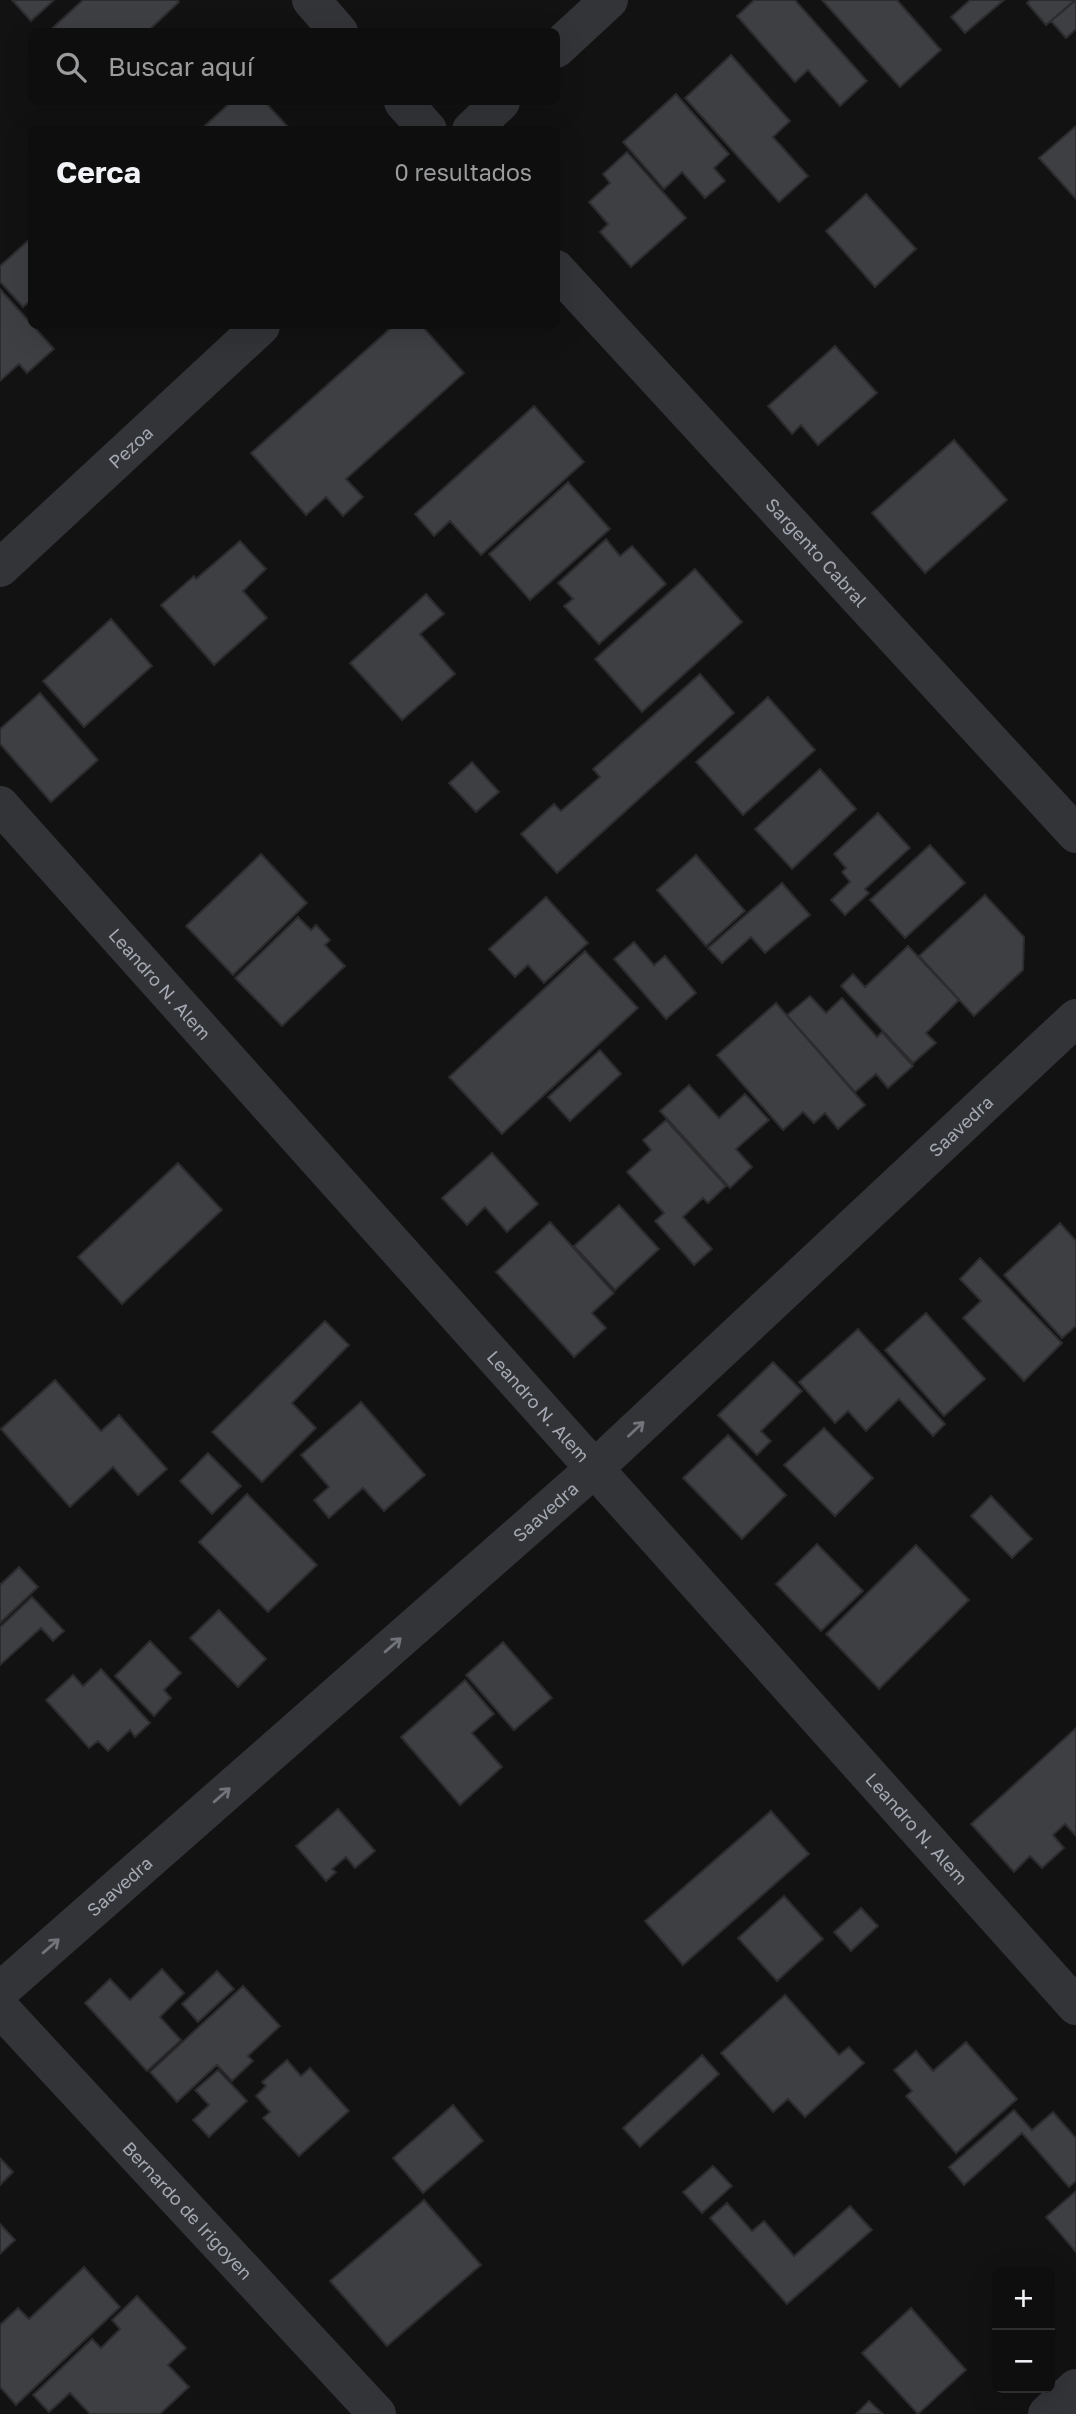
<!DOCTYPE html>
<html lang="es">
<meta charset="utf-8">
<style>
:root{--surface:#0e0e0e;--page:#171717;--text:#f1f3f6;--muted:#9b9c9e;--line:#2e2e2e}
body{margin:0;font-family:"Golos Text",sans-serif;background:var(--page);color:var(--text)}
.controls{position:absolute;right:21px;bottom:21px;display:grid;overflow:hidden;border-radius:10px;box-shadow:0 7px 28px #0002}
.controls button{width:63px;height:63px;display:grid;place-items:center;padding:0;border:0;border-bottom:2px solid var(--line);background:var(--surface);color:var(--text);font:35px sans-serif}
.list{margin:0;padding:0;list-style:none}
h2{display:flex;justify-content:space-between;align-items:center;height:91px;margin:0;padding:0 28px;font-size:30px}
h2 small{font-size:23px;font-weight:400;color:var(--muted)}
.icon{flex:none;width:38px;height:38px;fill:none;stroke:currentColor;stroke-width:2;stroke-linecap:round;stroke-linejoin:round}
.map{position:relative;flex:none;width:1076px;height:2414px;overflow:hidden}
.search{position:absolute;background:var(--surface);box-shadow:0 7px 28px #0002;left:28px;top:28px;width:532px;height:77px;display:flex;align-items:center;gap:18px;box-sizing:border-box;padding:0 24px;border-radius:10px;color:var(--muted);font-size:26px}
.panel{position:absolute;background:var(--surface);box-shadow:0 7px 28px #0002;left:28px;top:126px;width:532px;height:203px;border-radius:10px}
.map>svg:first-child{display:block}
.building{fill:#3e3f43;stroke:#2c2c2f;stroke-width:2}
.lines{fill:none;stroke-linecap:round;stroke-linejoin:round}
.street{stroke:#333438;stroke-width:38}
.oneway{stroke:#71747b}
.labels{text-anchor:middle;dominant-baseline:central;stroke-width:5;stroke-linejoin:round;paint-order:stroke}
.street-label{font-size:18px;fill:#a4a8b2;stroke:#0d0d0e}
</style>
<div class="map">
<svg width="1076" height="2414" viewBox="0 0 1076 2414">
<rect width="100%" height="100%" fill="#121213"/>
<!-- building -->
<path class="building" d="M12,0H54L31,21Z
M83,0H177L179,2L147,32H48Z
M754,0H795L867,81L840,106L808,70L795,82L737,16Z
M822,0H897L941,50L900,87Z
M970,0H1004L965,33L951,17Z
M1030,0H1075L1046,25L1027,3Z
M1076,0V29L1066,38L1051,21Z
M731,55L790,121L773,137L808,176L779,202L685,98Z
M676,94L729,154L714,168L725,181L705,198L682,172L664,189L623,142Z
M231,102H265L291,130H200Z
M1076,126V199L1039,158Z
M627,152L686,218L631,267L600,232L608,224L589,202L610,183L603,174Z
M866,194L916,249L875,287L826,231Z
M32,237V299L23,307L0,282V266Z
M0,289L54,349L27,373L19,364L0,381Z
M393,326H422L464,373L346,479L363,497L343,516L326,497L306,515L251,453Z
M835,346L877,393L818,445L801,425L792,434L768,406Z
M534,406L584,462L481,555L450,521L434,536L415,514Z
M954,440L1007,500L925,573L872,513Z
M568,482L610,529L530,600L489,554Z
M606,539L620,556L632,546L666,584L599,644L564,606L573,599L558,583Z
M240,541L266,569L243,591L267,618L214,665L161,605L194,576L196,579Z
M695,569L742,622L642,712L595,659Z
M426,594L444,614L420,634L455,674L402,720L350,663Z
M111,619L152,666L84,727L43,681Z
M700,674L734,713L557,873L521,834L554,804L561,811L600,777L593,769Z
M40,693L98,760L51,802L0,744V729Z
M768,697L815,750L743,815L696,762Z
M472,762L499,792L476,812L449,783Z
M820,769L856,809L792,869L755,829Z
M878,813L910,848L865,889L869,893L845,915L831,900L850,882L842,872L846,868L834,854Z
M930,845L965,883L905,938L870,900Z
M261,854L307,903L233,975L186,926Z
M696,855L745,911L706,946L657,890Z
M782,883L810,915L765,953L751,937L722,963L708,948Z
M985,895L1024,937L1023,970L974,1016L919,956Z
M546,897L588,943L544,983L528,965L515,977L489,949Z
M298,917L311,930L316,925L330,940L325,945L345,966L282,1026L235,978Z
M634,942L654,965L665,956L696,993L666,1019L614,959Z
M908,946L959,1000L926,1033L936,1043L913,1063L841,986L853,974L865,987Z
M585,951L638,1008L502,1134L449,1077Z
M810,996L826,1013L842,998L877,1037L882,1032L913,1066L888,1088L876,1074L855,1092L787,1015Z
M776,1003L865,1105L838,1129L825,1113L814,1123L803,1112L783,1130L717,1055Z
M600,1050L621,1074L570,1121L548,1097Z
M689,1085L719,1118L745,1094L769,1120L736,1149L752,1167L730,1188L660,1111Z
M666,1120L726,1186L708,1203L703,1198L683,1217L712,1249L694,1265L655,1221L664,1213L627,1172L651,1150L643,1140Z
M492,1153L538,1204L507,1232L485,1207L467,1225L442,1198Z
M178,1163L222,1210L122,1304L78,1257Z
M619,1205L659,1249L615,1290L574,1246Z
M550,1222L614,1293L592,1313L606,1328L574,1357L496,1272Z
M1060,1223L1076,1241V1326L1062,1338L1004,1275Z
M980,1258L1062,1343L1024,1381L963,1318L981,1301L960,1279Z
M926,1313L985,1379L944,1416L885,1350Z
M325,1321L349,1345L292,1403L316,1428L262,1482L212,1432Z
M858,1329L945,1424L933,1436L899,1399L866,1431L848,1411L835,1423L799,1382Z
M773,1362L802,1391L761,1431L771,1441L757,1455L718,1415Z
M55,1380L101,1431L119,1415L167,1469L138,1495L113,1467L70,1507L1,1429Z
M361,1402L425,1475L384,1511L363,1488L329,1518L314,1500L329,1487L301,1455Z
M824,1428L873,1478L835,1516L784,1465Z
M728,1435L786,1495L742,1539L683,1478Z
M208,1453L241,1486L212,1514L180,1481Z
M247,1494L317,1565L268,1612L199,1542Z
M991,1496L1032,1539L1012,1558L971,1516Z
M817,1544L863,1591L821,1631L776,1584Z
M916,1545L969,1600L879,1689L826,1634Z
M19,1567L38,1587L0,1623V1585Z
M32,1597L64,1631L53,1641L41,1628L0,1665V1627Z
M219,1610L266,1659L238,1687L190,1638Z
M150,1641L181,1673L164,1690L171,1698L154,1716L115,1676Z
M503,1642L552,1698L514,1730L466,1675Z
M101,1669L150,1723L135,1737L130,1730L108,1751L98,1741L89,1748L46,1700L73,1675L83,1686Z
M465,1680L494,1714L472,1733L502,1767L460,1805L401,1737Z
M1076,1728V1836L1065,1824L1053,1835L1064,1848L1042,1868L1030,1856L1014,1872L971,1824Z
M338,1809L375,1851L355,1868L346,1857L332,1869L336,1872L326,1881L296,1846Z
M771,1811L809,1854L683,1965L645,1921Z
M784,1896L823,1939L777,1981L738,1938Z
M861,1908L878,1926L851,1951L834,1932Z
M162,1969L184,1993L160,2017L181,2040L147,2071L85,2003L110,1979L130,2000Z
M217,1971L234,1989L198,2022L182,2004Z
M243,1986L280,2026L248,2056L253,2061L232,2081L217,2065L177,2102L150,2072Z
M785,1995L839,2055L849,2047L864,2063L805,2117L788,2099L773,2112L721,2053Z
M966,2042L1017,2099L956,2153L906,2096L912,2091L894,2070L916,2051L933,2071Z
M702,2055L719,2074L640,2147L623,2128Z
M287,2060L301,2076L310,2068L349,2111L299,2156L263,2118L270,2112L256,2096L266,2086L262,2082Z
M218,2070L247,2101L209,2137L193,2120L209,2105L195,2090Z
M453,2105L483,2141L423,2193L393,2158Z
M1014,2110L1032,2130L1053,2112L1076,2138V2181L1069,2187L1022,2133L964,2185L949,2167Z
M0,2158L13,2172L0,2185Z
M713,2166L732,2186L702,2213L683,2192Z
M1076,2191V2252L1046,2217Z
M424,2200L481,2265L387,2346L330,2281Z
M727,2203L752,2231L764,2221L794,2256L850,2206L872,2230L787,2304L710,2218Z
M0,2224L15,2240L0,2254Z
M84,2267L120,2307L16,2405L0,2387V2325L18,2308L29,2319Z
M137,2296L186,2348L168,2365L189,2387L160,2414H90L70,2393L49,2412L33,2395L92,2339L101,2348L120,2329L112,2320Z
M911,2308L966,2370L918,2414L862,2353Z
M869,2401L883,2414H856Z"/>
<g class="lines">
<!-- street -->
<g class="street">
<path d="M311,0L339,32"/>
<path d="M556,49L609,0"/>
<path d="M403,102L428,130"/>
<path d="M471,130L501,102"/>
<path id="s1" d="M556,269L1076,834"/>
<path id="s2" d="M0,568L261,326"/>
<path id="s3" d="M0,805L1076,2006"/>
<path id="s4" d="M0,1991L595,1468L1076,1018"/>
<path id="s5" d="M0,2008L377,2414"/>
<path d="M1047,2414L1076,2388"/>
</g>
</g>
<!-- one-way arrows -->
<defs><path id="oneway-shaft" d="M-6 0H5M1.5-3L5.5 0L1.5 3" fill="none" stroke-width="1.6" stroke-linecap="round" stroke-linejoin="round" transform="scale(1.75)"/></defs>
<g class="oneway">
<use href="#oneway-shaft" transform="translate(636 1429) rotate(-43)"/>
<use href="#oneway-shaft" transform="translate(393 1645) rotate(-41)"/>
<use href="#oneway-shaft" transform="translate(222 1795) rotate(-41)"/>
<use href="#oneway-shaft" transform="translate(51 1946) rotate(-41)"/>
</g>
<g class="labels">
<!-- street labels -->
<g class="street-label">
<text stroke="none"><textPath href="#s2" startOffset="178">Pezoa</textPath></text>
<text stroke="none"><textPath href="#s1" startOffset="385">Sargento Cabral</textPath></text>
<text stroke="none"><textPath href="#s3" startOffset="240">Leandro N. Alem</textPath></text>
<text stroke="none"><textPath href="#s4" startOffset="1293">Saavedra</textPath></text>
<text stroke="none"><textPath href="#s3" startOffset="807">Leandro N. Alem</textPath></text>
<text stroke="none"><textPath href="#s4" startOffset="726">Saavedra</textPath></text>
<text stroke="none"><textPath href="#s3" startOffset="1374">Leandro N. Alem</textPath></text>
<text stroke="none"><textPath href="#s4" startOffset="159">Saavedra</textPath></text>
<text stroke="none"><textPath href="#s5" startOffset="276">Bernardo de Irigoyen</textPath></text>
</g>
</g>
</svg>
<div class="controls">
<button>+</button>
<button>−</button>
</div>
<div class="search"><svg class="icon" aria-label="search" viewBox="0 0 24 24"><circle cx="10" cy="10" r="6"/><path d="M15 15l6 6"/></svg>Buscar aquí</div>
<section class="panel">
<h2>Cerca<small>0 resultados</small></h2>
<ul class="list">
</ul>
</section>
</div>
